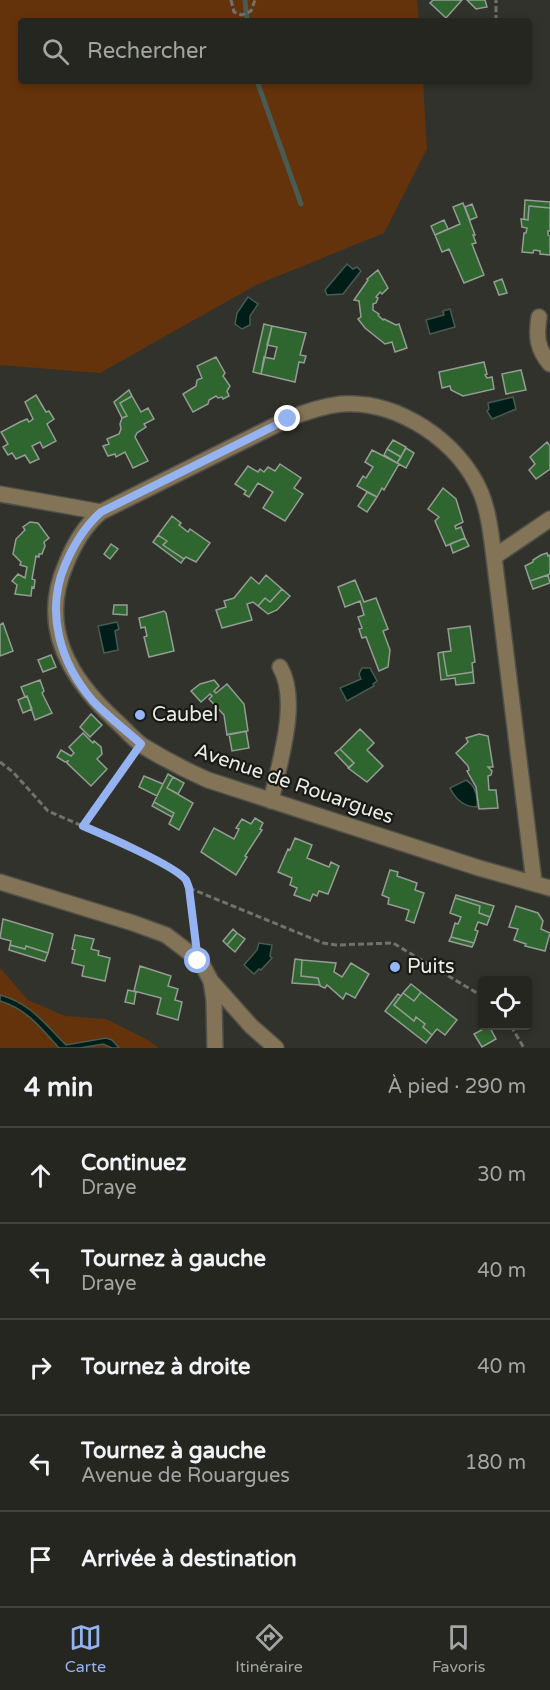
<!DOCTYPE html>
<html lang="fr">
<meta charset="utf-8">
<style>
:root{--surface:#252620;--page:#31322d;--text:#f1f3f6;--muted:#a3a5a5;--line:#42433e;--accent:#95b2f1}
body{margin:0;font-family:"Varela Round",sans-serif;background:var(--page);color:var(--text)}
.controls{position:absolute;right:18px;bottom:18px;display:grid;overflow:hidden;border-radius:6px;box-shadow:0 3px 9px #0003}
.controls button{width:54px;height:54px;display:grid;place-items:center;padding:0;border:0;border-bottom:2px solid var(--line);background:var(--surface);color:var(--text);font:30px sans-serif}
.stop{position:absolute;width:18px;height:18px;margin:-14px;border:4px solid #95b2f1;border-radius:50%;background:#fff}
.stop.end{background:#95b2f1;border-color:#fff;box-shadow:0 2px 6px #0008}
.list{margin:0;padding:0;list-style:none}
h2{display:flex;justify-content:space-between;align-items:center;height:78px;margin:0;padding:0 24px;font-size:26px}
h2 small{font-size:20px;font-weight:400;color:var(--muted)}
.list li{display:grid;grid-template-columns:39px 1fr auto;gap:18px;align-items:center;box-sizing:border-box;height:96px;padding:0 24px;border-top:2px solid var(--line)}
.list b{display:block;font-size:22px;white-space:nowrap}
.list p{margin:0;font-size:20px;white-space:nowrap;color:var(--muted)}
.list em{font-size:20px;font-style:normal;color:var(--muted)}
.icon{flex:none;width:33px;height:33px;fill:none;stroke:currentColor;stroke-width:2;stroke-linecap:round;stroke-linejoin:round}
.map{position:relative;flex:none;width:550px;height:1048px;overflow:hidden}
.search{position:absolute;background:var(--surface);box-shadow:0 3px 9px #0003;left:18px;right:18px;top:18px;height:66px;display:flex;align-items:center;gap:15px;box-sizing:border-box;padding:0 21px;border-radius:6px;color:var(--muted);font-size:22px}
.sheet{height:558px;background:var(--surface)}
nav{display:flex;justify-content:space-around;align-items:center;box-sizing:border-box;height:84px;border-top:2px solid var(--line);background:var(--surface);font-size:16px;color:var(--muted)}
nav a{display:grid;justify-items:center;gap:3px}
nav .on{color:var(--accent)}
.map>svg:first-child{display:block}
.green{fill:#65330b}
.water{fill:#001e17;stroke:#465c55;stroke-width:1.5}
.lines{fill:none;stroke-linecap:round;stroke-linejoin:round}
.stream{stroke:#465c55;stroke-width:5}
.building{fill:#2f6630;stroke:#959c95;stroke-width:1.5}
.minor-casing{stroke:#4f5049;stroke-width:18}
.path{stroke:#71726c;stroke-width:3;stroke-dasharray:6 3;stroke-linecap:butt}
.minor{stroke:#837457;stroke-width:15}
.route{stroke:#95b2f1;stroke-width:8}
.poi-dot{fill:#94b7fd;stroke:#191a16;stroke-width:2}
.labels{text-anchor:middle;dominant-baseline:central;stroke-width:4.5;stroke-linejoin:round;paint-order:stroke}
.poi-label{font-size:20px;fill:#ebece7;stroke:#191a16;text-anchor:start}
.street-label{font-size:20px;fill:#ebece7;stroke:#191a16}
</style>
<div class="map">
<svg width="550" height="1048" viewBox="0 0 550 1048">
<rect width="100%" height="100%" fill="#31322b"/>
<!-- green -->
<path class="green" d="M0,0H417L419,21H21V81H423L427,149L384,233L256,285L100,373L0,365Z
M0,968L28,1000L65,1016L106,1019L148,1040L159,1048H0Z"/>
<!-- water -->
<path class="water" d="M347,264L353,269L357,267L361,271L343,294L327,295L325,290Z
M248,297L258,304L250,316V325L242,329L235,324L237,313Z
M450,309L455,327L430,334L426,320L444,315L443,311Z
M513,397L516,409L492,419L487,411L489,409L488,403Z
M117,622L119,629L115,631L118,650L104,653L98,626Z
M362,668H370L377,681L373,684L374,686L347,701L340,688L361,679L359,674Z
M466,780C476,786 478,796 477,807C464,807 456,800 450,788Z
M259,943L272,945L270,956L272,958L261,970L259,969L254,974L244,965L257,950Z
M0,995C30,1003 45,1024 66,1045L106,1038L112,1040L119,1048H112L103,1044L80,1048H59C41,1028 27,1009 0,1001Z"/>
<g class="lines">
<!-- stream -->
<path class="stream" d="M245,0L247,21
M257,81L301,204"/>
</g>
<!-- building -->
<path class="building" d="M433,0H462L446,18L430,3Z
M467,0H485L487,7L476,9Z
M525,200L550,202V208L529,206L528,220L524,219Z
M463,203L475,235H473L476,243L472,244L484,275L464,283L449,249L442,252L435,235L460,224L453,207Z
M472,204L477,217L470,220L465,207Z
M529,206L550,208V231H548V235L550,236V255L540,254V251L534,250L533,253L522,252L524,233H526L527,228L522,227L521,219L528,220Z
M444,220L448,229L435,235L431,226Z
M378,270L388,288L382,294L380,292L376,297L378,298L376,303L373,304V310L379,314L378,315L383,320L384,319L396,325L399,324L407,348L395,352L392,342L385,344L365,328L358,319L361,317L359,301L354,300L368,280L367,279Z
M502,279L507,293L499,295L494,282Z
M264,324L272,326L261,374L253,372Z
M272,326L306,333L300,355L306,356L304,363L299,362L295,382L261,374L264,357L274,359L277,347L267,345Z
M216,357L225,373L223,376L230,386L227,391L229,396L223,399L222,397L218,398L216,396L209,400L208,404L193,412L183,394L196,386L197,380L202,378L197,366Z
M484,362L487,374L485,375L487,378L492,377L494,389L463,396L451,390L450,386L442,388L439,372Z
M521,370L526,390L506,394L502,374Z
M129,390L132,396L120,403L127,416L122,418L114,402Z
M36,395L46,412L49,411L54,419L47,424L56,441L43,448L40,442L32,446L39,459L30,463L25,455L16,459L12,453L8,455L3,447L8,444L1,432L20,422L27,419L29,422L33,419L25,402Z
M132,396L141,412L148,408L154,419L144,424L146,427L137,433L135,437L148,461L133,468L125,452L116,457L115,454L108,456L103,446L109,444L107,439L119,434L121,429L120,424L122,418L127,416L120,403Z
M393,440L406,447L401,457L387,449Z
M547,442L550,446V469L536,479L529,470L535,464L530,457Z
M406,448L414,453L406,468L397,463Z
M387,449L401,457L397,463L384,455Z
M372,450L399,464L384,490L382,488L377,497L357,486L363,476L366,478L373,467L365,462Z
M280,464L301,478L294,488L303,494L285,521L263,508L273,492L258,483L249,497L244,494L246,491L235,484L248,466L258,472L260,469L264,472L268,467L275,471Z
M443,488L456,499L463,522L455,526L456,529L461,527L465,538L446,546L435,521L439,517L428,509Z
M367,492L377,497L367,512L358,506Z
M172,516L181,523L179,525L188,532L190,529L210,543L196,562L186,557L184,559L163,545L167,541L158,535Z
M30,522L38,523L49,538L44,542L45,546L42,554H39V557L36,556L32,579L35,580L34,588L32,587L31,596L15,594L17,585L12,581L18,574L25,578L27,567L20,565L21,562L13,554L16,539L25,530L23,527Z
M158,535L167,541L163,545L184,559L181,563L153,542Z
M465,538L469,546L453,553L450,544Z
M111,544L118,549L110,559L104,554Z
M547,553L548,556L550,555V574L530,581L525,566L533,562V560L541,555Z
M266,575L282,589L270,602L265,598L258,606L253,602L247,604L252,620L222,628L216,610L226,607L224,601L234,598L251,577L259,584Z
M548,575L550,583L533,589L530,581Z
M355,580L364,602L376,598L388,629L383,631L390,650L388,667L379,671L366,637L362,638L359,629L362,628L358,617L364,615L360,601L345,607L338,587Z
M282,589L290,596L277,610L268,614L258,606L265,598L270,602Z
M114,605H127V615L113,614Z
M164,611L166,613L174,651L149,657L144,637L147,636L145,627L141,628L139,618Z
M3,623L13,651L0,656V625Z
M470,626L475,662L472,663L473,672L447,676L443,652L451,651L448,629Z
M443,652L447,676L473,672L474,683L456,685L455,678L441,680L438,653Z
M51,655L56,667L43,672L38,660Z
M40,680L44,691L42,693L52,713L35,720L27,696L25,697L21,687Z
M214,680L219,686L214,691L216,693L227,684L244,704L248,731L227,735L224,715L209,699L212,696L210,694L201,702L191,691L200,684Z
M27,696L32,709L23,713L18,700Z
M91,714L102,725L90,737L80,727Z
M360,729L374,743L367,750L383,766L367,782L348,768L354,763L340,749Z
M246,731L249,748L232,751L229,734Z
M83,733L93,743L94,741L101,747L102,754L97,759L107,769L91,786L67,763L68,761L65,762L57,757L61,750L71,756L74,753L69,747Z
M479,734L488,736L493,767H488L492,771L491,775L488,776L489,790H496L498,808L479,809L476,787L467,771L469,770L468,766L456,753L468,742L466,738Z
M340,749L354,763L349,768L335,753Z
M168,774L173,777L167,788L193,803L179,830L169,824L174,813L154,802Z
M144,776L163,784L157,796L139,787Z
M173,777L184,783L178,794L167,788Z
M154,802L174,813L172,817L152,806Z
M255,818L263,823L260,829L262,830L245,856L247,857L236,875L201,852L214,828L234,839L239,829L236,828L242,819L251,824Z
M295,838L312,845L307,858L329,867L331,862L339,866L328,894L319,891L317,896L313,894L310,901L294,895L297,888L290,885L292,878L278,872L288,849L290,850Z
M390,870L398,872L397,876L417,883L415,890L424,893L414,923L406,920L409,910L388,904L389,898L382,895Z
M456,895L494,906L490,917L479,913L480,906L455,898Z
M455,898L480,906L479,913L490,917L487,925L478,922L475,930L478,931L474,943L451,937L455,923L458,924L461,917L450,913Z
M516,906L538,913L543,921L541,929L550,933L545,951L525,946L526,944L514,940L518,929L509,927Z
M3,919L53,934L48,953L26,946L25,949L10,945L11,941L0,938Z
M233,929L237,933L227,945L223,941Z
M237,933L245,939L235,952L227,945Z
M75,935L94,939L91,949L99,951L98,955L110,958L105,981L82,976L84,966L72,963L75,950L72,949Z
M451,937L474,943L472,947L449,941Z
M10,945L25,949L26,946L48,953L45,961L9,950Z
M295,959L302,960L301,976L318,978L320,985L292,983Z
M302,960L336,963L334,972L342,977L351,963L369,974L355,998L346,993L343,999L327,985L325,988L320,986L318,978L301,976Z
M140,966L171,976L168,986L178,989L175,1000L182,1002L178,1020L157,1014L161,998L134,991Z
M411,984L421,992L414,1001L403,993Z
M128,990L136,992L134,1004L125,1002Z
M421,992L457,1020L445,1035L437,1029L432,1035L423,1027L425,1024L416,1017L414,1021L394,1005L403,993L414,1001Z
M398,994L401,996L394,1005L414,1021L416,1017L425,1024L423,1027L432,1035L426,1043L385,1011Z
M489,1026L496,1039L482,1047L474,1034Z"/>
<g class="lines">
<defs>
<path id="minor" d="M539,317C536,336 537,349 550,364
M0,494L101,512
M494,557L550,519
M271,801C279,764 300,701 280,667
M0,882L133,923L166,935L191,954L203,966L211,981L214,1000L215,1048
M534,882L494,557C491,535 489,513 481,493C459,441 398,400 341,404C323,406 305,412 288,419L101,512C84,526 74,544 66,564C38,627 70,679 116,721C125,729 133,739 143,746C164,759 185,770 208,780L479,868L550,888
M211,981L251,1026L276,1048"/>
</defs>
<!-- minor casing -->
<use href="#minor" class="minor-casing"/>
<!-- path -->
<path class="path" d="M231,0L234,12L242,15L251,11L255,0
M496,21V0
M0,762L13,772L48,811L94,831L179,873C195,888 192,915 195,936
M83,826L131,758
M189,888L323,943L337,945L393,943L482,996
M511,1026L524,1048"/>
<!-- minor -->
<use href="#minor" class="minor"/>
</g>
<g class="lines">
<!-- route -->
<path class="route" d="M198,961L189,888C188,885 187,882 186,880C176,866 102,834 83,826L141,744C126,730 108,717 93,701C60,663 45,612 65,565C74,544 84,527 101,512L288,419"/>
</g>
<!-- markers -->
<g class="poi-dot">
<circle cx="140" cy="715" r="6"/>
<circle cx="395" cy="967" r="6"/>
</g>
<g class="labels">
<!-- poi labels -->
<g class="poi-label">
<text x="152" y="715">Caubel</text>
<text x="407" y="967">Puits</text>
</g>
<!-- street labels -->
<g class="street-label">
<text transform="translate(294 784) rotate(19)">Avenue de Rouargues</text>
</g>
</g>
</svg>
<div class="controls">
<button><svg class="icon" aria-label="locate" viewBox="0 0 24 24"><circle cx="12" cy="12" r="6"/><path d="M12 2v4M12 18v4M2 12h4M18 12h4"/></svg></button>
</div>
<div class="stop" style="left:198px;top:961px"></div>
<div class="stop end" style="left:288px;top:419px"></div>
<div class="search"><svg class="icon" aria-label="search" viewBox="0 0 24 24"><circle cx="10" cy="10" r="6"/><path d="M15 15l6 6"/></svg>Rechercher</div>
</div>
<section class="sheet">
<h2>4 min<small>À pied · 290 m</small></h2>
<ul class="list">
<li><svg class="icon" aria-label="ahead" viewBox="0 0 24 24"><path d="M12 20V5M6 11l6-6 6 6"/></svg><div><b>Continuez</b><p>Draye</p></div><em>30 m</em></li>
<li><svg class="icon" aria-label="left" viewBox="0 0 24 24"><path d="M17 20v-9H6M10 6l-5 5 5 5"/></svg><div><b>Tournez à gauche</b><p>Draye</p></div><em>40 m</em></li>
<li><svg class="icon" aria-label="right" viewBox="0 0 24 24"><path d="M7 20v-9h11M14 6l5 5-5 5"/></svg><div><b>Tournez à droite</b></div><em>40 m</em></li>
<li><svg class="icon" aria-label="left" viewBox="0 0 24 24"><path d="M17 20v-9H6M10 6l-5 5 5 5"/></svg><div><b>Tournez à gauche</b><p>Avenue de Rouargues</p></div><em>180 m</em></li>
<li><svg class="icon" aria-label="arrive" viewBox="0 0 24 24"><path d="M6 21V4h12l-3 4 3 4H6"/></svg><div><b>Arrivée à destination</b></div></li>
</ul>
</section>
<nav>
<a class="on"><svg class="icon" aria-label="map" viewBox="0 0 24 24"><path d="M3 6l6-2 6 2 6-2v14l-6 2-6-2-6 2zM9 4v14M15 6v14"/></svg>Carte</a>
<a><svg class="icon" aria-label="directions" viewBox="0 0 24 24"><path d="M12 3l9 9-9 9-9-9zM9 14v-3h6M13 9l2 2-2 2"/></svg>Itinéraire</a>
<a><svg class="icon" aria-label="saved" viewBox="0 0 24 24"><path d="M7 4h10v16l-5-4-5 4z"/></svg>Favoris</a>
</nav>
